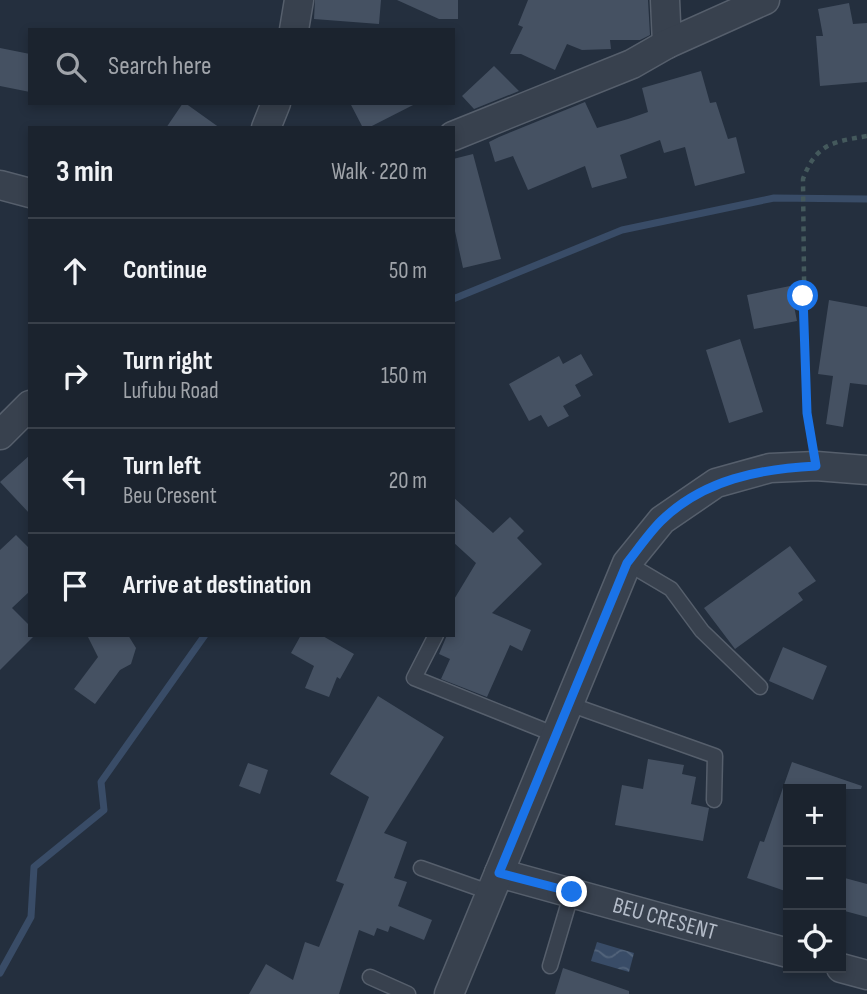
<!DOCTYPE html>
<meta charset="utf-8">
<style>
:root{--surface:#1b232e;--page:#282f3a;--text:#f1f3f6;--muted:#a0a4aa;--line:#39404a}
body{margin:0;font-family:"Sofia Sans Condensed",sans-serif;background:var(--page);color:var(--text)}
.controls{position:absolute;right:21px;bottom:21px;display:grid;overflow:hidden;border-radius:0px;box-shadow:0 4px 10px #0003}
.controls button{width:63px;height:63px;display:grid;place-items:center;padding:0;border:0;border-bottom:2px solid var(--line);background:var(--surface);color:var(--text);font:35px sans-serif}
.stop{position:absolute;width:21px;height:21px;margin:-16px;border:5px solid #1a73e8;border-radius:50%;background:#fff}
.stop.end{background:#1a73e8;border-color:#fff;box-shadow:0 2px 7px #0008}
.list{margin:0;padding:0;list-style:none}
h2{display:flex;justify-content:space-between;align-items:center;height:91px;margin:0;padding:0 28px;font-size:30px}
h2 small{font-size:23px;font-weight:400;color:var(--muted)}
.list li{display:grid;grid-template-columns:46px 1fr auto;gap:21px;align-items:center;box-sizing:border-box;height:105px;padding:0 28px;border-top:2px solid var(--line)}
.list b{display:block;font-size:26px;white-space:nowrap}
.list p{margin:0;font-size:23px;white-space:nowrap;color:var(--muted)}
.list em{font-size:23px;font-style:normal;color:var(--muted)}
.icon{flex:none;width:38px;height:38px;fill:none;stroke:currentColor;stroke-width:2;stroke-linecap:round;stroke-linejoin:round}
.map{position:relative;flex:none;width:867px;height:994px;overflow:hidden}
.search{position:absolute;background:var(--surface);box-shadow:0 4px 10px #0003;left:28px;top:28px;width:427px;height:77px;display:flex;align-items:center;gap:18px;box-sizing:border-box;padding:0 24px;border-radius:0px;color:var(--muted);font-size:26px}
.panel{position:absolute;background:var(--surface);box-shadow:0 4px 10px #0003;left:28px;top:126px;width:427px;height:511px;border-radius:0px}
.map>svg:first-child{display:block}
.water{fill:url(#water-waves)}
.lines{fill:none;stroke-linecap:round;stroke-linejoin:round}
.stream{stroke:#394c67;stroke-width:7}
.building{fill:#455162}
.lane-casing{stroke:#565f6c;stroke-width:17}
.street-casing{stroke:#565f6c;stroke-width:31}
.path{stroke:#44595c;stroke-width:4.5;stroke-dasharray:5 5;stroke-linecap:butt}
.lane{stroke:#38414e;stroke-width:14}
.street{stroke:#38414e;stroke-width:28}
.route{stroke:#1a73e8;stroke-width:9}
.labels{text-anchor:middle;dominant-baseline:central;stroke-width:6;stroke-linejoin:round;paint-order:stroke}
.street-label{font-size:23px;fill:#b4bcc9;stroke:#1d2633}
</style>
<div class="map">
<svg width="867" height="994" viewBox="0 0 867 994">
<defs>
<pattern id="water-waves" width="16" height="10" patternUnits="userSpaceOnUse" patternTransform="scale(1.75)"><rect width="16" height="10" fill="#394c67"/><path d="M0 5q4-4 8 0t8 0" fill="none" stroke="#53647b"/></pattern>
</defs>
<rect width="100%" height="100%" fill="#242f3e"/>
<!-- water -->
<path class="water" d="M597,942L634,953L629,972L591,961Z"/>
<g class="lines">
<!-- stream -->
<path class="stream" d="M453,299L622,230L774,198L867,199
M0,973L31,917L34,867L104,810L101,782L205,635"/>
</g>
<!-- building -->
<path class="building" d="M315,0H381L379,24L314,19Z
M397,0H458V19H439Z
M528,0H648L650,35L640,40H610L611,49L582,50L567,44L555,70L521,54H510L523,27L518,25Z
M849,3L853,24L867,23V82L820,86L816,36H823L818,9Z
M0,48L30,54V92L0,86Z
M494,66L519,91L474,109L462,96Z
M701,71L710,103L716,102L728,139L736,137L745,173L695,186L685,147L664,153L660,140L620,155L627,178L592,188L585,166L528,190L513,156L495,162L489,142L499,137L585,102L597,128L628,119L648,112L642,88Z
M183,103H185L220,128H166Z
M350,103H417L368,128H363Z
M473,154L501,259L463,268L453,222V159Z
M790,286L797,321L754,329L747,295Z
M829,300L867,307V385L850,383L843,427L826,424L833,376L818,374Z
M740,339L763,412L729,423L706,350Z
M581,354L593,375L575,385L581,396L563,406L569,416L548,427L541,415L529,421L509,384L559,356L563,364Z
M30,455V514L0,482Z
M453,497L493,533L510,517L524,531L517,538L542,564L492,613L531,630L522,651L510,645L487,697L441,679L450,659L439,654L447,635H453V601L476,563L453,542Z
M16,535L30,549V591L12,608L30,626V635H35L0,670V550Z
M790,546L816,581L798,593L803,600L735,649L704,608Z
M87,635H128L136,648L131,664L120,670L95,704L74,689L98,657Z
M301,635H321L354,654L340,679L337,677L329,697L305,688L314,666L291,653Z
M783,647L827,666L813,700L769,681Z
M378,696L444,737L384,833L407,842L394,878L407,882L398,906L432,920L424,940L390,926L388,932L377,928L374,936L359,930L339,994H249L266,964L293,980L305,942L319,947L344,884L336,881L369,797L330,774Z
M648,759L684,765L682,774L696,777L691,804L709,808L703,841L615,825L622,785L643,789Z
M792,762L862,786L861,789H788V892L747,878L760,841L764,842Z
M248,763L268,770L260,794L239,786Z
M841,877L867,884V917L841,910Z
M563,968L629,991V994H555Z"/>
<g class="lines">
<defs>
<path id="lane" d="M627,563L671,589L702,631L760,687
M436,635L414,678L556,735
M569,704L715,756L714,800
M421,868L492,893
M550,966L572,892
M370,977L408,994"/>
<g id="street">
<path d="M665,0L667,44"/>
<path d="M294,30L299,0"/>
<path d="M266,128L276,103"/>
<path d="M453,136L632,64L667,44L765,0"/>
<path d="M0,185L30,193"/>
<path d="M0,435L30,405"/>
<path id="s1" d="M499,873L788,953"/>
<path d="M841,968L867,975"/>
<path d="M449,994L627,563L662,520L716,483L770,468L816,466L867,470"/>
</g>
</defs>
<!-- lane casing -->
<use href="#lane" class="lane-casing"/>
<!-- street casing -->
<use href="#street" class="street-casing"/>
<!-- path -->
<path class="path" d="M812,441L805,373L803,179C816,144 832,142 867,136"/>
<!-- lane -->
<use href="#lane" class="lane"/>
<!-- street -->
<use href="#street" class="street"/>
</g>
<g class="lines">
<!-- route -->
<path class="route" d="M572,892L499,873L627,563C638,549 649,533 661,521C704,479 760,469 816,466L807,413L803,296"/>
</g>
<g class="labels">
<!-- street labels -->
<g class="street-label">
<text stroke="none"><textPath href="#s1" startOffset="172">BEU CRESENT</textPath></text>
</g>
</g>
</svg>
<div class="controls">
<button>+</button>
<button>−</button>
<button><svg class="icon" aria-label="locate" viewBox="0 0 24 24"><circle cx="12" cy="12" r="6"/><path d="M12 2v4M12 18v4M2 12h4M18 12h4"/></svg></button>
</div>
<div class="stop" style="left:803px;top:296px"></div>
<div class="stop end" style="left:572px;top:892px"></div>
<div class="search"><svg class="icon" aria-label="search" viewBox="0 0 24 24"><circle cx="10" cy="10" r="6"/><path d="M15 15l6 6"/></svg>Search here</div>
<section class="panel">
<h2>3 min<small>Walk · 220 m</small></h2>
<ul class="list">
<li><svg class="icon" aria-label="ahead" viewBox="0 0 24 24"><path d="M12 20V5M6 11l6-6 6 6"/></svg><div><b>Continue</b></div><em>50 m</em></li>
<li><svg class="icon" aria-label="right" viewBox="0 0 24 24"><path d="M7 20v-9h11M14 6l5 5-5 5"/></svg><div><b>Turn right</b><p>Lufubu Road</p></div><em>150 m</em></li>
<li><svg class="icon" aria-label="left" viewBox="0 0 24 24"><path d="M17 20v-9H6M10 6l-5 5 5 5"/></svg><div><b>Turn left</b><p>Beu Cresent</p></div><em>20 m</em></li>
<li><svg class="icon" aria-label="arrive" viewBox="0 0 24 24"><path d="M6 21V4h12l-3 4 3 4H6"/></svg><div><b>Arrive at destination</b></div></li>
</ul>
</section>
</div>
